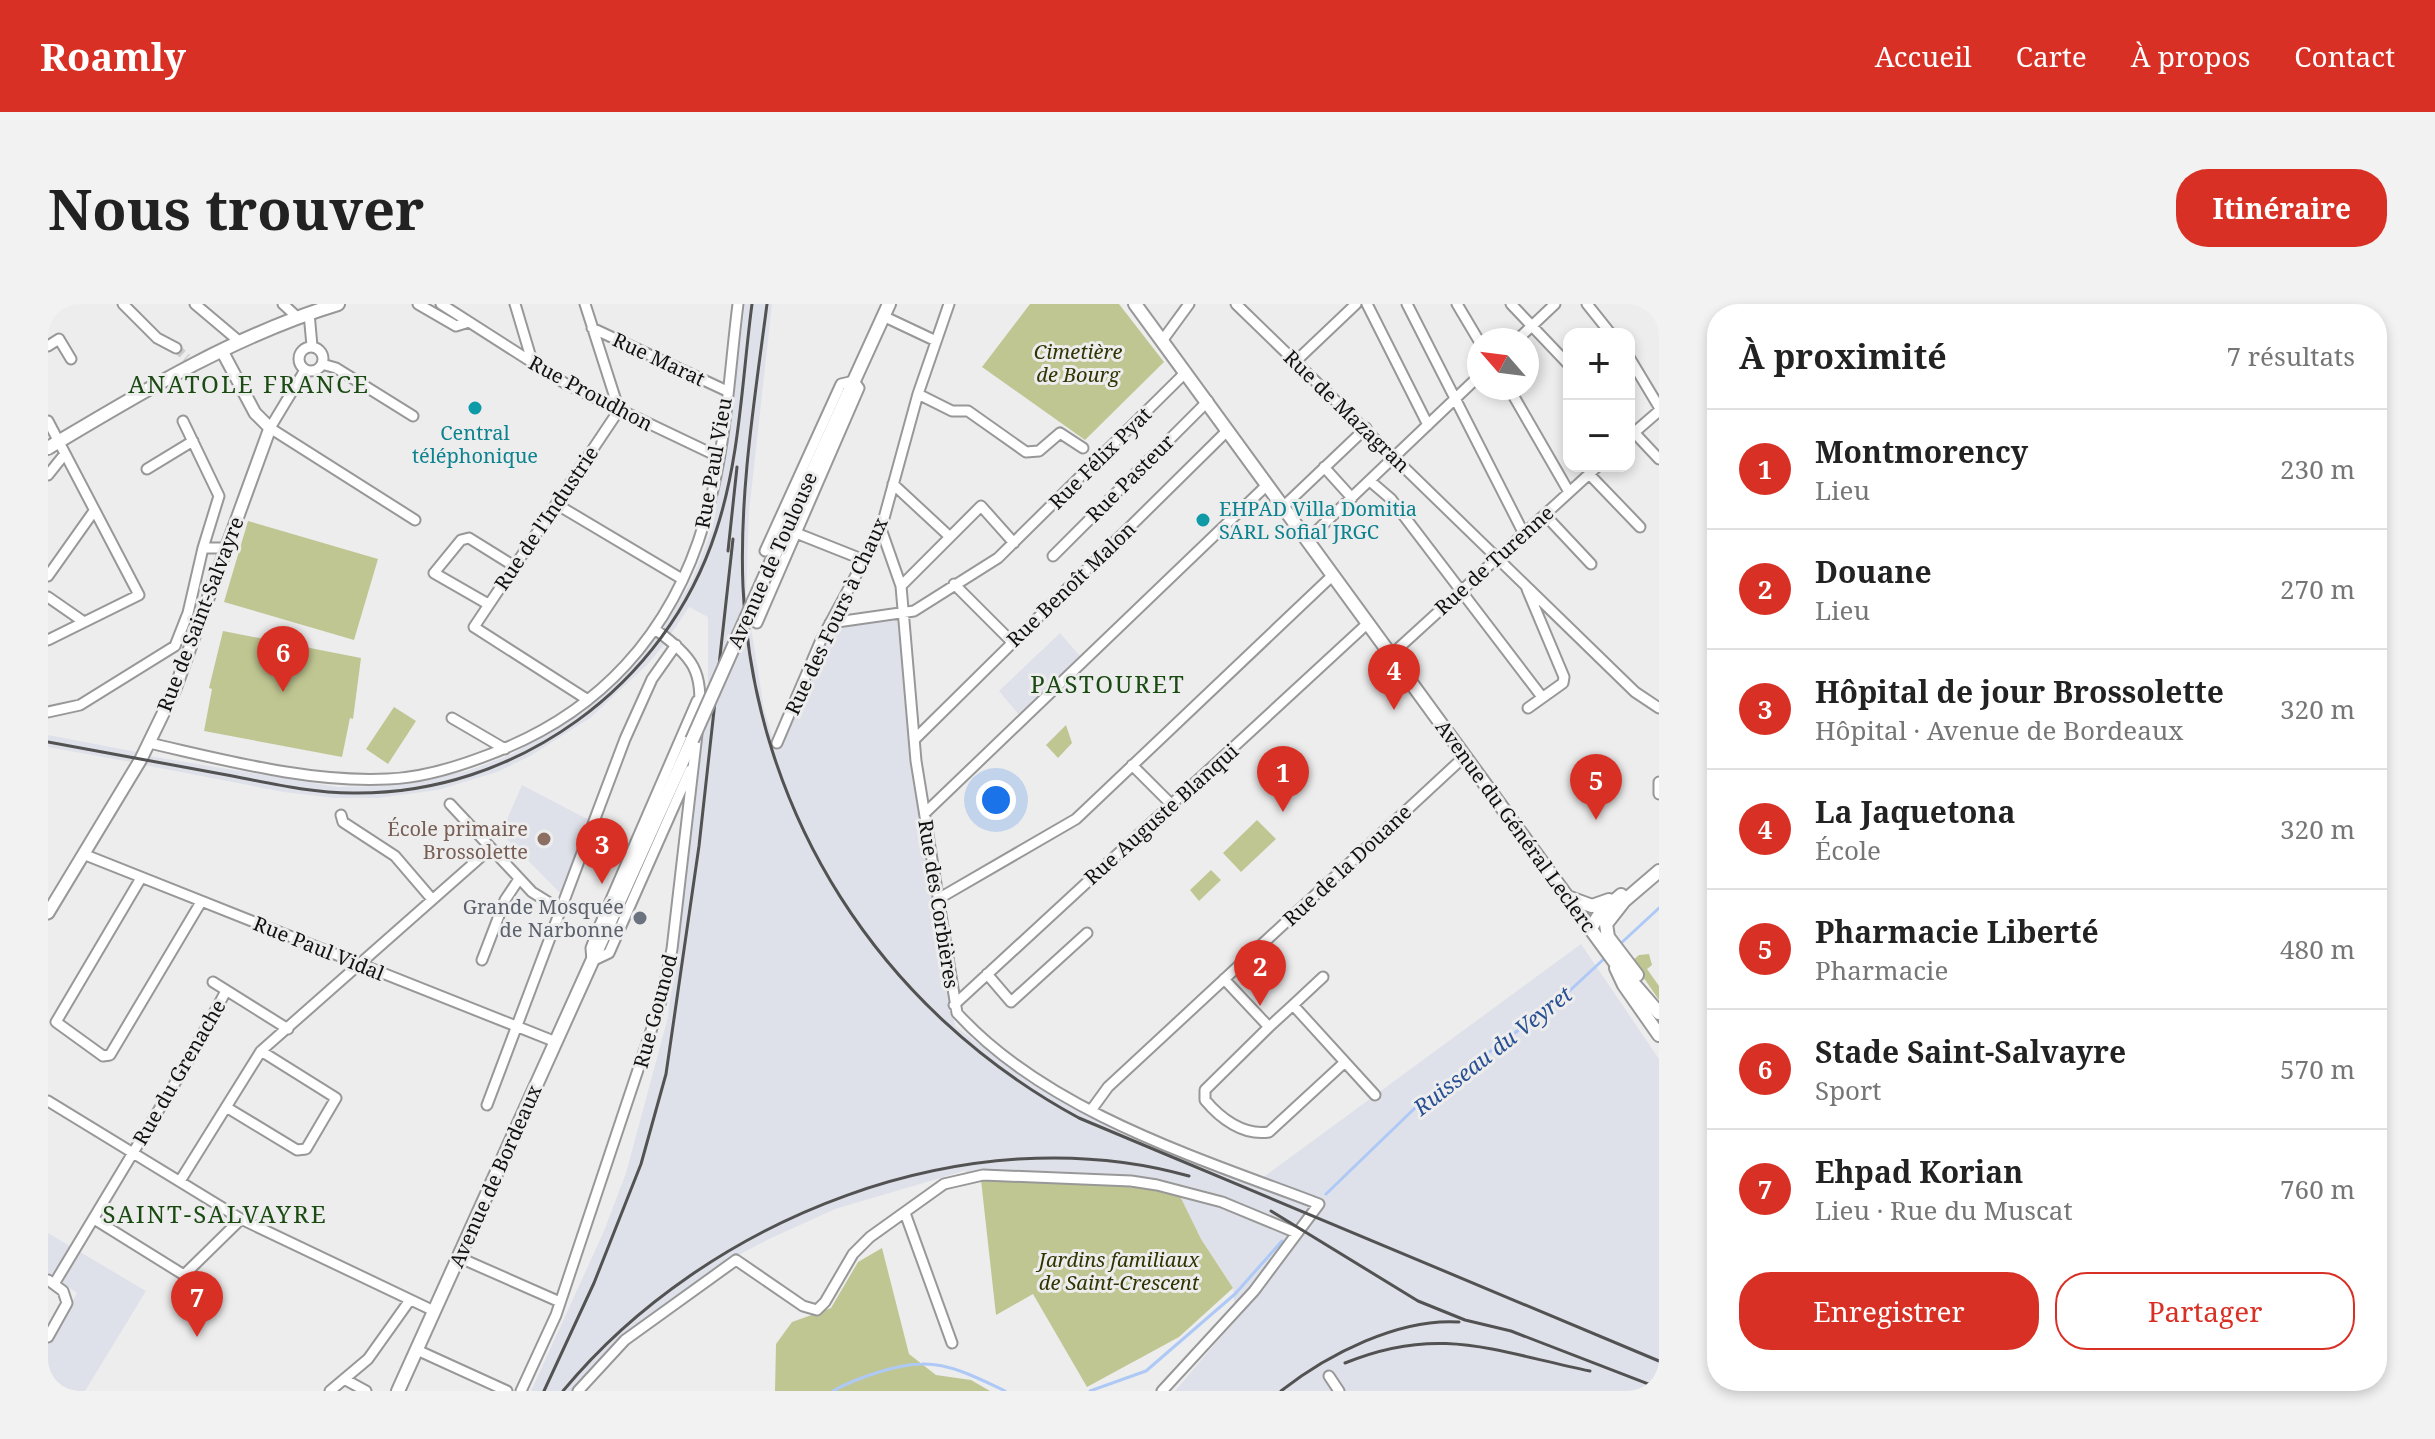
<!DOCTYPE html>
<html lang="fr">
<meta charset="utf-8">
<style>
:root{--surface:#fff;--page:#f2f2f2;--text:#222;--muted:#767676;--line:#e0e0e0;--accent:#d93025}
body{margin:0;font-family:"Noto Serif",serif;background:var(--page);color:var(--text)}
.controls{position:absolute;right:24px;top:24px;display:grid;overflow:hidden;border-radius:16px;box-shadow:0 4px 12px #0003}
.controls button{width:72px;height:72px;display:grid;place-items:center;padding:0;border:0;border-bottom:2px solid var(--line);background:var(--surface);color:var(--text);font:40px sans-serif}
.compass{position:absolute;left:1419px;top:24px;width:72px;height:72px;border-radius:50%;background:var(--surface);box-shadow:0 4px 12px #0003;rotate:298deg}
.you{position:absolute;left:948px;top:496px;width:28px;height:28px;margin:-20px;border:6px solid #fff;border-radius:50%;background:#1a73e8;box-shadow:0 0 0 12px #1a73e833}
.badge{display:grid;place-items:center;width:52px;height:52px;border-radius:50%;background:var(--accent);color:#fff;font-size:26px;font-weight:700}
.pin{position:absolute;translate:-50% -66px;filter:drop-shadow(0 2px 4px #0008)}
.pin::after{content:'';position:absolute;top:42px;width:28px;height:24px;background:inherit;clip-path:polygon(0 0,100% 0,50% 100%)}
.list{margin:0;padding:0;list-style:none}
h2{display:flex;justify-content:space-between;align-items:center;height:104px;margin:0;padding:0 32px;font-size:34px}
h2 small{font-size:26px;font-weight:400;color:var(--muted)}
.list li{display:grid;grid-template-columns:52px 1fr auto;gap:24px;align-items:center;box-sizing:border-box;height:120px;padding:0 32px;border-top:2px solid var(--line)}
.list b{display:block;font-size:30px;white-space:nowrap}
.list p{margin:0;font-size:26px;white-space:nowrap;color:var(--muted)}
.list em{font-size:26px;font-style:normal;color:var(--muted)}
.actions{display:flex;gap:16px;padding:24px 32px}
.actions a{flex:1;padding:18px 0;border:2px solid var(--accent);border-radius:32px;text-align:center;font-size:28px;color:var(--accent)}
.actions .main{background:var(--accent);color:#fff}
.map{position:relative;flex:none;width:1611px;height:1087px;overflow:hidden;border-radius:32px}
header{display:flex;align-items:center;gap:48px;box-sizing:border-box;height:112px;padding:0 40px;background:var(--accent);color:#fff}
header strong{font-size:38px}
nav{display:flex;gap:44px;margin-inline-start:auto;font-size:28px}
.intro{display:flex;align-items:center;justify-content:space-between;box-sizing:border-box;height:192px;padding:0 48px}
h1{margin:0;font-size:56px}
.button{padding:20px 36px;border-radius:32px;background:var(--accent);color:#fff;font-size:28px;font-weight:700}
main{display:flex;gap:48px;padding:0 48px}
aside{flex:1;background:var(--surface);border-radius:32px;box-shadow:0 4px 12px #0003}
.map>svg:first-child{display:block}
.built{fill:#dee1e9}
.green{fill:#c0c692}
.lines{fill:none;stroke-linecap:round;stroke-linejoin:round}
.stream{stroke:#aec9f6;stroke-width:3}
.minor-tunnel{stroke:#cccccd;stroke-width:9;stroke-dasharray:9 4.5;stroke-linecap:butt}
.minor-casing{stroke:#989899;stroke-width:13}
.tertiary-casing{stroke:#989899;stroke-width:15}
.secondary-casing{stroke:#989899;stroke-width:16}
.minor{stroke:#fff;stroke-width:9}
.tertiary{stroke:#fff;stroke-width:11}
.secondary{stroke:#fff;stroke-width:12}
.rail{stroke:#525252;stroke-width:3}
.secondary-bridge-casing{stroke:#989899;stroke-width:16;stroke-linecap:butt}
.secondary-bridge{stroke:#fff;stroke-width:12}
.culture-dot{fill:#0f9aa8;stroke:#ededee;stroke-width:3}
.education-dot{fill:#8d6e63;stroke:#ededee;stroke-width:3}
.worship-dot{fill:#6b7280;stroke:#ededee;stroke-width:3}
.labels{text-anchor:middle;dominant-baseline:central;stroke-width:6;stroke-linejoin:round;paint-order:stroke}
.park-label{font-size:20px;font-style:italic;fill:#313400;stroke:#ededee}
.street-label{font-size:20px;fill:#111;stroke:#ededee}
.culture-label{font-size:20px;fill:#0d838f;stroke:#ededee}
.education-label{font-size:20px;fill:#785e54;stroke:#ededee;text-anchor:end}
.worship-label{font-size:20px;fill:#5b616d;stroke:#ededee;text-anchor:end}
.water-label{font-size:22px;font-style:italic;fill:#295092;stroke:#ededee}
.quarter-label{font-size:24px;letter-spacing:2px;fill:#1b4b13;stroke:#ededee}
</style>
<header>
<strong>Roamly</strong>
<nav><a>Accueil</a><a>Carte</a><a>À propos</a><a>Contact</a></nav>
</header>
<div class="intro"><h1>Nous trouver</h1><a class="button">Itinéraire</a></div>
<main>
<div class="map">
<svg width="1611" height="1087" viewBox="0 0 1611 1087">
<rect width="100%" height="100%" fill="#ededee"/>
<!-- built -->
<path class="built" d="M697,0H724L701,208L698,292L716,405L728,446L784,321L854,313L863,428L907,722L960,762L1037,808L1206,880L1533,640L1611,755V1087H1127L1188,1015L1185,984L1153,935L1130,889L1000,875L933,876L916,867L787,905L719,936L685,954L564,1043L528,1087H483L556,927L578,869L620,713L660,379V313L641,303L623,330L615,325L644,276L664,226L676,163Z
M1012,329L1032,352L971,411L951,387Z
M610,332L618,338L599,361L542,414L482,452L449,468L390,486L330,494H287L236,488L96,461L101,452L289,483L338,482L420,467L464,450L536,408L568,380Z
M0,431L89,448L83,458L0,443Z
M474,481L541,516L513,590L453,529Z
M0,929L98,987L37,1087H0V1041L29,989L0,969Z"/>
<!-- green -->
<path class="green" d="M982,0H1071L1116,58L1037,136L934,63Z
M200,217L330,255L306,336L176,298Z
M175,327L313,354L305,415L302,414L294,453L156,427L164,385L161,384Z
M346,403L368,417L340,460L318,445Z
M1018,421L1024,439L1010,454L998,441Z
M1209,516L1228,535L1193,568L1175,549Z
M1163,566L1173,576L1151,597L1142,586Z
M1601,650L1604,661L1599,665L1611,682V696L1584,657L1591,651Z
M1000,875L1130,888L1153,935L1185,984L1131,1033L1039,1083L985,990L948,1011L933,876Z
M834,944L861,1050L888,1071L923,1076L942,1087H727L728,1040L744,1018L783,1004L810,958Z"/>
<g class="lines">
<!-- stream -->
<path class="stream" d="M1570,642L1611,604
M1278,890L1368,803L1516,692L1558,653
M785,1087C806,1075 849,1060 874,1060C902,1059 932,1075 957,1087
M1042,1087L1098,1067L1187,990L1234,937"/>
<!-- minor-tunnel -->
<path class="minor-tunnel" d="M128,44L139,54"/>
<defs>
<path id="minor" d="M75,0L109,34L128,44
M147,0L192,38
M235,0L248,12
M370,0L408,22L421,18
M393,0L518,80L669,152
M467,0L484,57
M537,0L571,106L426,323L540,396
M1188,0L1587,388L1611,404
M1319,0L1380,121
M1359,0L1476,230
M1409,0L1431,37
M1463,0L1521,61
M1539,0L1563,30
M261,9L264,42
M835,12L888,37
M544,24L679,87
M1469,36L1507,0
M1114,37L1141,0
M0,42L11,35L23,55
M251 55a12 12 0 1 1 24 0a12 12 0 1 1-24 0Z
M1581,53L1611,103
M1248,57L1308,0
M274,60L288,64L365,112
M257,66L222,124L367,216
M1461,84L1521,188
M870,90L904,107H920L978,148L991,147L1012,129L1035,144
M0,117L91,291L0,336
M135,117L171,192L155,244
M1581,123L1611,155
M1581,133L1611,107
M1276,163L1304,194
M99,165L145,137
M1541,170L1592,223
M0,171L16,151
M1322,177L1343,195L1494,393
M845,180L901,232
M508,200L634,275
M1235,203L1318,124
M1497,211L1543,260
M833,225L853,282L868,457L909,709C998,807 1150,854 1271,900L1206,987L1114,1087
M1259,236L1431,72
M717,247L793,80L806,77L811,84L748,229L816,256
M1005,252L1160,97
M0,272L46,207
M906,280L963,337
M853,282L933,202L966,239
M1479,285L1516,373L1515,379L1480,404
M0,293L36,318
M440,300L386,269L413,236L421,234L466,262
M709,319L748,229
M782,319L866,307L950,254L1138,68
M607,325C646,355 655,365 651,415
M1343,351L1550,162
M0,408L32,401L127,342L140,309L155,244H178
M404,414L457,445
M868,434L1179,127
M101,439C177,456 261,479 340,475C373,474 409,463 440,451C551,410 624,330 657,216C678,147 681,71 690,0
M729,439L773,336L833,225L870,90L901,0
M1084,461L1124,501
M642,466L561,649L544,657L543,644L551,623L649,397
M1611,478V490
M402,500L484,588L513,606
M877,509L1219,181
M293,511L295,518L347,552L383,594
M35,550L508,738
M93,574L8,718L55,752L62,751L153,598
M890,595L1028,515L1285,271
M434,656L457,596L471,575
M939,670L963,698L1039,629
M1176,675L1221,723L1245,701L1327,791
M165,678L240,725
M906,701L1320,319
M1245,701L1275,673
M1221,723L1157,786V796C1172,814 1195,832 1221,828L1297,758
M0,797L193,915L386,1007
M439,801L577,435L604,375L628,341
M178,803L249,846L258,845L288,794L213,747
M1044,805L1060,783L1417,452
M132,877L213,747L443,544
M857,909L904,1039
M46,915L136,971L193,915
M410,953L512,998
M0,976L15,987L19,999L0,1033
M6,980L139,759L178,687
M369,1046L459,1087
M1281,1072L1291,1087
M296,1075L318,1087
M282,1087L320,1055L362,996
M473,1087L508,1011L614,694L624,645L649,430
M530,1087L577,1036L688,956L755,1002L769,1006L777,998L805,950L822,933L896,880L935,871L1083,877L1109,881L1174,898L1249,929"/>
<path id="tertiary" d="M0,609L93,455L127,385L222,124L207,109L174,47"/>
<path id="secondary" d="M1087,0L1566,657L1611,709
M0,144C92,89 187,31 290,0
M721,263L841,0
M1522,594L1544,602L1561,596
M1543,624L1553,608L1573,591
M1568,664L1576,681L1611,731
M1589,671L1560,633L1558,620L1576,597L1611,567
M350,1087L644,436"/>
</defs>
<!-- minor casing -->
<use href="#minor" class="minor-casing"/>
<!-- tertiary casing -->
<use href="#tertiary" class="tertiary-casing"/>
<!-- secondary casing -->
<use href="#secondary" class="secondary-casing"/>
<!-- minor -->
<use href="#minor" class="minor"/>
<!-- tertiary -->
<use href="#tertiary" class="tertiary"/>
<!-- secondary -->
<use href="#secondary" class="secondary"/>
<!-- rail -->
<path class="rail" d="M719,0C707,93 691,189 695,283C706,510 832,706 1031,814L1611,1057
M680,247L689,163
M0,438C60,449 119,460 179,471C221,479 262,489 305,489C468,491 618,382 668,227C692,155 694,75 704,0
M1223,907L1370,997L1417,1016L1463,1027L1611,1084
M1297,1059C1392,1020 1448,1048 1542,1067
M496,1087L546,979L593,860L618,770L651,542L685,235
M515,1087C658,914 920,810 1141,872
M1233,1087C1280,1050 1351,1014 1411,1018"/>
<defs>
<path id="secondary-bridge" d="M644,436L721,263"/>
</defs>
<!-- secondary-bridge casing -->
<use href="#secondary-bridge" class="secondary-bridge-casing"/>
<!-- secondary-bridge -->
<use href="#secondary-bridge" class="secondary-bridge"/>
</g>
<!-- markers -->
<g class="culture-dot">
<circle cx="427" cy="104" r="8"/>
<circle cx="1155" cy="216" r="8"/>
</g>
<circle class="education-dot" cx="496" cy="535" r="8"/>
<circle class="worship-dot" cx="592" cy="614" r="8"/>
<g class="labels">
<!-- park labels -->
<g class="park-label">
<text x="1030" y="47">Cimetière<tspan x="1030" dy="23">de Bourg</tspan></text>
<text x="1071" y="955">Jardins familiaux<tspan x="1071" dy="23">de Saint-Crescent</tspan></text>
</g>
<!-- street labels -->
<g class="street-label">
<text transform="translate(611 55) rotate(25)">Rue Marat</text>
<text transform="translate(543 89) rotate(28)">Rue Proudhon</text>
<text transform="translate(1299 107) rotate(44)">Rue de Mazagran</text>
<text transform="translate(1052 154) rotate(-45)">Rue Félix Pyat</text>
<text transform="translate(665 159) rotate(-80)">Rue Paul Vieu</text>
<text transform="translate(1082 174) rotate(-45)">Rue Pasteur</text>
<text transform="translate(498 214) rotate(-56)">Rue de l'Industrie</text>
<text transform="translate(724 256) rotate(-66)">Avenue de Toulouse</text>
<text transform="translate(1446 256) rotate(-42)">Rue de Turenne</text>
<text transform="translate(1023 280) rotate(-44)">Rue Benoît Malon</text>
<text transform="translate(152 310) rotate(-69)">Rue de Saint-Salvayre</text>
<text transform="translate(788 312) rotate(-65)">Rue des Fours à Chaux</text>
<text transform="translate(1113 510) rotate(-42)">Rue Auguste Blanqui</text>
<text transform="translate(1468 522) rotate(54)">Avenue du Général Leclerc</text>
<text transform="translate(1299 561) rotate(-43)">Rue de la Douane</text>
<text transform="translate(891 600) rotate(81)">Rue des Corbières</text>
<text transform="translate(271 644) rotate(22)">Rue Paul Vidal</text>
<text transform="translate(607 707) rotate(-75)">Rue Gounod</text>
<text transform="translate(131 768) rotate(-60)">Rue du Grenache</text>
<text transform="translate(447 872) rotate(-66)">Avenue de Bordeaux</text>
</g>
<!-- culture labels -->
<g class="culture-label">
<text x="427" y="128">Central<tspan x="427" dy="23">téléphonique</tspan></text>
<text x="1171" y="204" text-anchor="start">EHPAD Villa Domitia<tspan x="1171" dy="23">SARL Sofial JRGC</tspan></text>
</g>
<!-- education labels -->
<g class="education-label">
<text x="480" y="524">École primaire<tspan x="480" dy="23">Brossolette</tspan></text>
</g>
<!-- worship labels -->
<g class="worship-label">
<text x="576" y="602">Grande Mosquée<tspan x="576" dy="23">de Narbonne</tspan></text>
</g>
<!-- water labels -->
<g class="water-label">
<text transform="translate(1444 746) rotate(-38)">Ruisseau du Veyret</text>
</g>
<!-- quarter labels -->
<g class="quarter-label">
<text x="201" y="79">ANATOLE FRANCE</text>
<text x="1060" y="379">PASTOURET</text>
<text x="167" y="909">SAINT-SALVAYRE</text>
</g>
</g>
</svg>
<div class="controls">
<button>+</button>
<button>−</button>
</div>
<svg class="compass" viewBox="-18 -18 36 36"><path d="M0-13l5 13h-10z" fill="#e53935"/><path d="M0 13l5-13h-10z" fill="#767676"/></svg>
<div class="you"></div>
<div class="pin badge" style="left:1235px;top:508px">1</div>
<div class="pin badge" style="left:1212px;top:702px">2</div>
<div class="pin badge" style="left:554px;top:580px">3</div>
<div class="pin badge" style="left:1346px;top:406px">4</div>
<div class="pin badge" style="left:1548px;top:516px">5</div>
<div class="pin badge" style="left:235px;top:388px">6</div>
<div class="pin badge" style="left:149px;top:1033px">7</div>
</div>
<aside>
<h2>À proximité<small>7 résultats</small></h2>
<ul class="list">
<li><span class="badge">1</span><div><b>Montmorency</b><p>Lieu</p></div><em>230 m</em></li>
<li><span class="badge">2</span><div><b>Douane</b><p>Lieu</p></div><em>270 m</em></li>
<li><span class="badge">3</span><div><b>Hôpital de jour Brossolette</b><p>Hôpital · Avenue de Bordeaux</p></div><em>320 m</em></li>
<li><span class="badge">4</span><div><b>La Jaquetona</b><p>École</p></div><em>320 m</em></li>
<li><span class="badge">5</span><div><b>Pharmacie Liberté</b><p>Pharmacie</p></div><em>480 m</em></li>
<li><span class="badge">6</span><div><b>Stade Saint-Salvayre</b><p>Sport</p></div><em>570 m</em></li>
<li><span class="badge">7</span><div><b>Ehpad Korian</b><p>Lieu · Rue du Muscat</p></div><em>760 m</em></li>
</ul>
<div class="actions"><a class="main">Enregistrer</a><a>Partager</a></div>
</aside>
</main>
